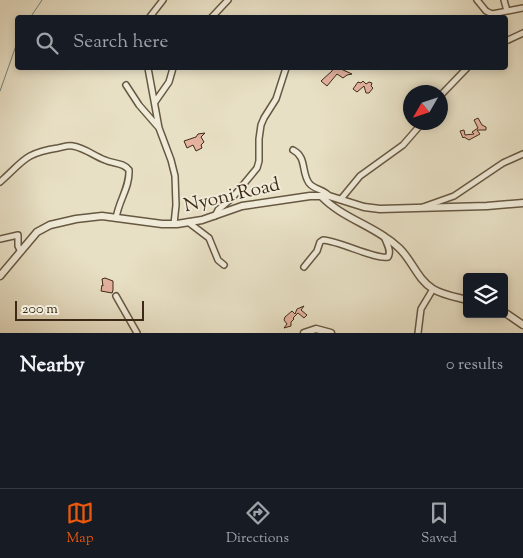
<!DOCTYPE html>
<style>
:root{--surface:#171b24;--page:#242831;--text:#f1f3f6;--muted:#9ea1a6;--line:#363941;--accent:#ea580c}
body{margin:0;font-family:"Sorts Mill Goudy",serif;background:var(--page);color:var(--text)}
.controls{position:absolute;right:15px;bottom:15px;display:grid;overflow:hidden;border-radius:5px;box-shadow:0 2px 8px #0003}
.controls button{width:45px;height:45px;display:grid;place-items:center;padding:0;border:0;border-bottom:1px solid var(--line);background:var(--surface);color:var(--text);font:25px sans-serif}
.compass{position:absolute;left:403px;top:85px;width:45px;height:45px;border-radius:50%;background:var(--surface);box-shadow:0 2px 8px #0003;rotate:231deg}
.scale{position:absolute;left:15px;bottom:12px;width:129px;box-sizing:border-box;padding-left:5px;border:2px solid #3c2a16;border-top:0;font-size:14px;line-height:18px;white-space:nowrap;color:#3c2a16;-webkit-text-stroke:4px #f0ebd9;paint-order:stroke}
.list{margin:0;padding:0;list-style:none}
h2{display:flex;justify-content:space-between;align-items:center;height:65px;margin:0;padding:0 20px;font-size:21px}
h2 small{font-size:16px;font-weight:400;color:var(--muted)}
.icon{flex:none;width:28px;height:28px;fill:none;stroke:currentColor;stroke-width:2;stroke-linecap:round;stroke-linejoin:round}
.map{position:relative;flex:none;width:523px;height:333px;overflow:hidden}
.search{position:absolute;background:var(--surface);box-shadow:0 2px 8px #0003;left:15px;right:15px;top:15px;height:55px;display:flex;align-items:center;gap:12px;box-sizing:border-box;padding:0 18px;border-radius:5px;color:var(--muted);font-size:19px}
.sheet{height:155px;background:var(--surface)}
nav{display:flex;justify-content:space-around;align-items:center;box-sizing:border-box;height:70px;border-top:1px solid var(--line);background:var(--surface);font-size:14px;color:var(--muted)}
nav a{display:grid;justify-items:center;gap:2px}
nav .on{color:var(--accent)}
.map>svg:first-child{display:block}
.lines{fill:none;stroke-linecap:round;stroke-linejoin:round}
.stream{stroke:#74817a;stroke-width:1}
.building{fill:#e4b29f;stroke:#3c2a16}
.minor-casing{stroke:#675842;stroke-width:8}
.tertiary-casing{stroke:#675842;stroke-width:9}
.minor{stroke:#f0ebd9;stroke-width:5}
.tertiary{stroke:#f0ebd9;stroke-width:6}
.labels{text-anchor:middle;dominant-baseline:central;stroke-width:4;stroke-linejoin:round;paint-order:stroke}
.street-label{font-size:19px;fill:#3c2a16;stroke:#f0ebd9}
</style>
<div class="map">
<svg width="523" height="333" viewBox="0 0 523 333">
<rect width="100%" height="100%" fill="#e8e0c5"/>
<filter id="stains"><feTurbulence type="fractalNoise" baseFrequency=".004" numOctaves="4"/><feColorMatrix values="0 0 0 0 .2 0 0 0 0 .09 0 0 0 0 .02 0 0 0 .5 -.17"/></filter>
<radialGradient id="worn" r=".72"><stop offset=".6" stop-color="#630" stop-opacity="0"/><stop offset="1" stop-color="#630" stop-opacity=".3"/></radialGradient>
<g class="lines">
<!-- stream -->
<path class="stream" d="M30,18L42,0
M0,91L18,40"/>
</g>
<!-- building -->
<path class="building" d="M333,68H341V69L352,74L347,75L343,78L337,74L327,86L321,81L332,71Z
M363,81L366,84L369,82L372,83L371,86L373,88L369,93H366L364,86L357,92L353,89L358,82L361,83Z
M478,118L482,125L486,127V130H477L480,134L469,140L464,137L463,138L460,131L464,130L465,135L474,134L472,132L478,128L474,120Z
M205,133L201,137L204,142L201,145L202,148L196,151L193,145L187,148L184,141L196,137L198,134Z
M105,278L113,281V290L112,293L101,291L102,285L103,286L102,279Z
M304,306L301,310L307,315L304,318L298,313L293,318L294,319L291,322V326L284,328L287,324L284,320L285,317L292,311L295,314L297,309Z"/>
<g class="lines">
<defs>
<path id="minor" d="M477,0L486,11L492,14L523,8
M504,0L507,11
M149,18L163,0
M211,18L228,0
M506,41L523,33
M148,68L159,128L171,160L175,176L176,205L174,224
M126,85L139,105L159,128
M440,96L467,68
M155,102L169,82L173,68
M293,150C307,157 301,172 309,183C314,190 324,189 329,196
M0,182C23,162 24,153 58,148C63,147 68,145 73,146C85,148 94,156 105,160C113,164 123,162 129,170C130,187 119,200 116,218
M341,199L360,176L403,145L423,122
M423,207L454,196L503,163L523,154
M215,216L218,210L233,197L257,168L259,161V139L261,125L264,118L276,99L286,68
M188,222L209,238L218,260L224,265
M0,239L18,235V246L20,250
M304,267L317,251L320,242L323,240C340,241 376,260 388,257C392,250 386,243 384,236
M116,296L137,333
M418,333L421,309L433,289"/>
<path id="tertiary" d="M321,196C343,219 376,226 399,248C412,260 417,279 433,289C443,295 456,297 467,300
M0,276L37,232L50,225L76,219L102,216L162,224H177L202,220L242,206L310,196H329L364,207L380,209L487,206L523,203
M504,312L523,325
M304,333L316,329L331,333"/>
</defs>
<!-- minor casing -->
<use href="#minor" class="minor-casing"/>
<!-- tertiary casing -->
<use href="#tertiary" class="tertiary-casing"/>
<!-- minor -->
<use href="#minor" class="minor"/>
<!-- tertiary -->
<use href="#tertiary" class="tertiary"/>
</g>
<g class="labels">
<!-- street labels -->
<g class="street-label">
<text transform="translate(232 196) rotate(-13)">Nyoni Road</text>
</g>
</g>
<rect width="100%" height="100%" filter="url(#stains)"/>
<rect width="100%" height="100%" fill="url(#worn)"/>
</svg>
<div class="controls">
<button><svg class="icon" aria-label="layers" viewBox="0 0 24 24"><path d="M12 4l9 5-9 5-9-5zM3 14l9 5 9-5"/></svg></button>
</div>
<svg class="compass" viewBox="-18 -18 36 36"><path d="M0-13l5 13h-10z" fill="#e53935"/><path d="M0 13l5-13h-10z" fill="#9ea1a6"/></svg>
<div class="scale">200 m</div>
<div class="search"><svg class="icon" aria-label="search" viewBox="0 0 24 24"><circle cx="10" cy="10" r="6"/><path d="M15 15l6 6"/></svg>Search here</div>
</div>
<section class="sheet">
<h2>Nearby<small>0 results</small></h2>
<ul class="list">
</ul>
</section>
<nav>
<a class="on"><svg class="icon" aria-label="map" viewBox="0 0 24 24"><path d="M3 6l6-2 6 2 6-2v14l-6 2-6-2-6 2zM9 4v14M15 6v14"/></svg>Map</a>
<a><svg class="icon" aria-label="directions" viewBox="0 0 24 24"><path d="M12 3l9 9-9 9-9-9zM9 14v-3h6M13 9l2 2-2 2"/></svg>Directions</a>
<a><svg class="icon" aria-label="saved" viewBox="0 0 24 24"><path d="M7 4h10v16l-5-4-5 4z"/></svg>Saved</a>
</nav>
